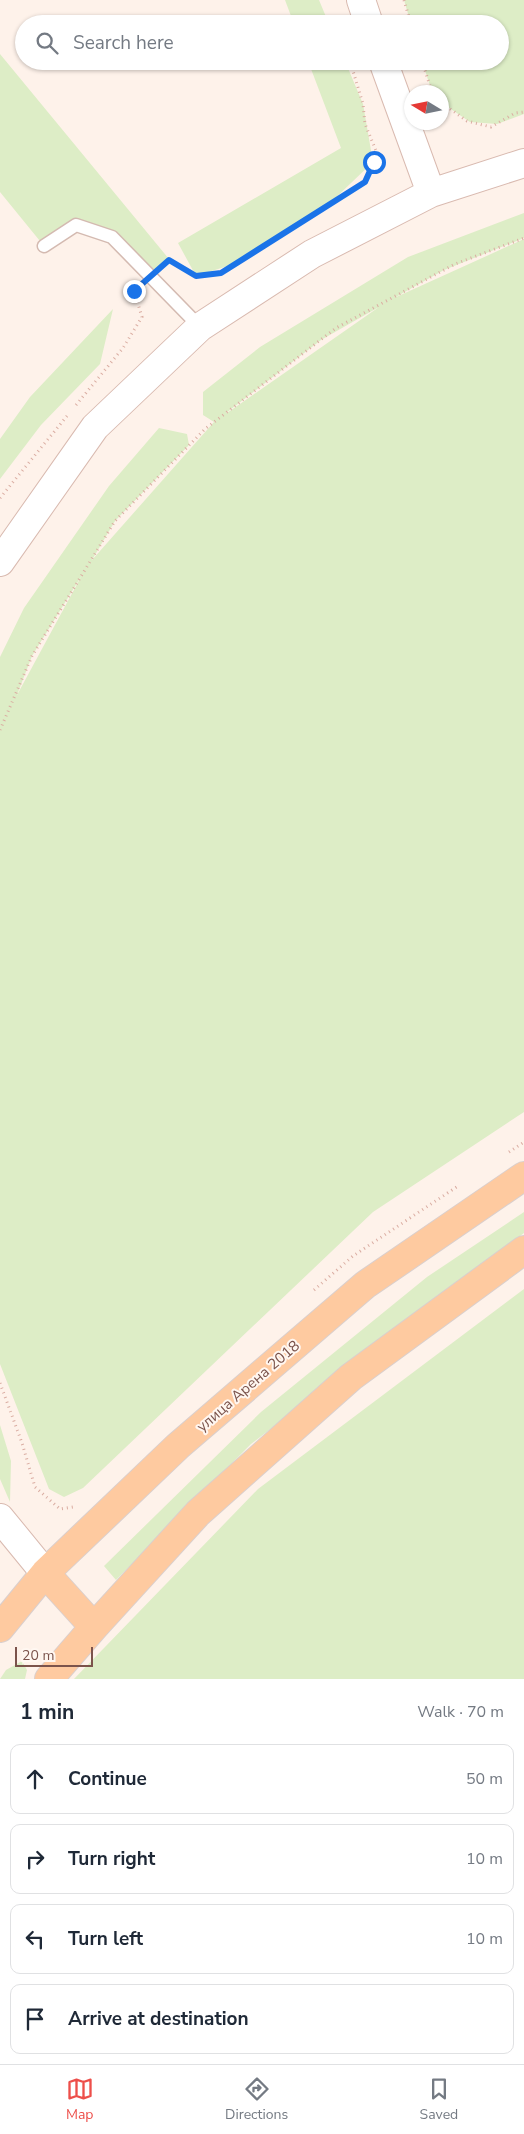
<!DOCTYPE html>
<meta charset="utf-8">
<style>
:root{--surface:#fff;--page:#f6f6f7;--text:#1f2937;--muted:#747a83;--line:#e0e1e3;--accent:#ed4f4a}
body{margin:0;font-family:"Nunito Sans",sans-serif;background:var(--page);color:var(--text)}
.compass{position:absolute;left:404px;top:85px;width:45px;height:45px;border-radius:50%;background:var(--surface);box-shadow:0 1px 4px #0004;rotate:280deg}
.scale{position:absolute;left:15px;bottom:12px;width:78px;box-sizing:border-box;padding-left:5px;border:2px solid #7b534b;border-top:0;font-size:14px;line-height:18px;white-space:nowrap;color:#7b534b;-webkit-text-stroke:4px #fff7f1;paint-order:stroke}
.stop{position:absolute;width:15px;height:15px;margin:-11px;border:4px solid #1a73e8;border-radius:50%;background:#fff}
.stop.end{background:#1a73e8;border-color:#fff;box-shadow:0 1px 5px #0008}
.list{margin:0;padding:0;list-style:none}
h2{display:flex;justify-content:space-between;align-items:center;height:65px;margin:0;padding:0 20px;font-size:21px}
h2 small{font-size:16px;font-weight:400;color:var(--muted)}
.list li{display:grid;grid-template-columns:32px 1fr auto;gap:15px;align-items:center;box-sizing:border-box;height:70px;margin:0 10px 10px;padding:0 10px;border:1px solid var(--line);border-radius:10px}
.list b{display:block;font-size:19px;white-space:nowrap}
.list em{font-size:16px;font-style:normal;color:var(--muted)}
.icon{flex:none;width:28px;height:28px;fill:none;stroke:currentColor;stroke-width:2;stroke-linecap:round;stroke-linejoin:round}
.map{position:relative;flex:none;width:524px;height:1679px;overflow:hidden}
.search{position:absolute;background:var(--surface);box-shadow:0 1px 4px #0004;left:15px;right:15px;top:15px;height:55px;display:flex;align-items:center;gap:12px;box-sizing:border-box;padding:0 18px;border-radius:28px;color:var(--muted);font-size:19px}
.sheet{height:385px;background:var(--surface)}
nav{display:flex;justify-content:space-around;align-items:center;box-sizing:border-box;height:70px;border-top:1px solid var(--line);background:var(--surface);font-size:14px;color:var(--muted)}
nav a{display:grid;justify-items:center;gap:2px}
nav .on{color:var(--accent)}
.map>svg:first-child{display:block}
.green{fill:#ddedc6;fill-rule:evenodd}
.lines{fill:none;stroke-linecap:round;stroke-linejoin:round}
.service-casing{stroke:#d4bab1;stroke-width:15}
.secondary-casing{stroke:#d9bab0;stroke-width:30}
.primary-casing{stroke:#dacfcd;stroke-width:30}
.path{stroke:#daada2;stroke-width:3;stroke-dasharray:1 4;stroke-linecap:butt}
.service{stroke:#fff;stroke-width:12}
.secondary{stroke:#fff;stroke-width:28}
.primary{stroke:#fecaa0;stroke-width:28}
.route{stroke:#1a73e8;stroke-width:6}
.labels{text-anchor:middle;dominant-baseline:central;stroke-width:4;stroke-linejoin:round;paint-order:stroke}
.street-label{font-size:15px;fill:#7b534b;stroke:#fff7f1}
</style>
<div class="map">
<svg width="524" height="1679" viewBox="0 0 524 1679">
<rect width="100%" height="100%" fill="#fef2ea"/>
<!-- green -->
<path class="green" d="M285,0H319L329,24H294Z
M404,0H524V114L497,124L470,122L442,103V92H432L422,61H500V24H411Z
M0,54L169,259L151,276L112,237L76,225L44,246L0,192Z
M308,61H345L363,104L373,162L328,205L237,263L196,276L178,243L341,148Z
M524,213V238L444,270L394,298L524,239V1112L373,1212L83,1488L64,1497L49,1489L0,1364V657L24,608L109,486L159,428L187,434L189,445L115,521L92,560L214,422L203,415V392L260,347L408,257ZM379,307L227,413H226L321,340ZM82,575L17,695L32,656Z
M113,309L100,364L41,425L0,479V439L30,397Z
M524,1212V1233L251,1444L116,1580L104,1566L261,1412L427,1277Z
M524,1289V1679H74L258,1489Z
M0,1425L11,1461L10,1502L0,1479Z
M22,1661L27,1670L25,1679H0L6,1670Z"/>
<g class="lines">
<defs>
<path id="service" d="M44,246L76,225L112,237L200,327"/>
<path id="secondary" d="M361,0L369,24
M383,61L431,193
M0,562L95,427L200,327L312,254L431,193L524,163
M0,1518L45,1573"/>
<path id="primary" d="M45,1573L94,1627
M0,1628L45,1573L178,1446L365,1285L524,1176
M49,1679L94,1627L198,1513L351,1377L524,1250"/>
</defs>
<!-- service casing -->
<use href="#service" class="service-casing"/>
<!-- secondary casing -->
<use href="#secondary" class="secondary-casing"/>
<!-- primary casing -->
<use href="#primary" class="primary-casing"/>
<!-- path -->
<path class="path" d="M404,0L411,24
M422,61L432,92
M442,103L467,121L491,127L515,113L524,112
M164,265L169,259L196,276L221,273L365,182L377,153L365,124L363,104L350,61
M76,405L123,348L142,317L134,291L137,289
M0,498L67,416
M0,730L32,656L115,521L205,429L336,328L455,264L524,238
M509,1152L524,1142
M314,1290L353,1256L458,1186
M0,1383L22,1443L35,1487L60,1509L73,1507"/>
<!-- service -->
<use href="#service" class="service"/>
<!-- secondary -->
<use href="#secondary" class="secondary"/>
<!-- primary -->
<use href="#primary" class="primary"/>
</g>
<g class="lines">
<!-- route -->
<path class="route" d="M134,291L169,260L196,276L221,273L365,182L374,162"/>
</g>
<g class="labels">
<!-- street labels -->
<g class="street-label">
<text transform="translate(248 1386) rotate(-41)">улица Арена 2018</text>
</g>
</g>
</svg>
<svg class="compass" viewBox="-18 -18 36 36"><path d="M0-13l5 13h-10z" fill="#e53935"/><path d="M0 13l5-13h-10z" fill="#747a83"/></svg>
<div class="scale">20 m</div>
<div class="stop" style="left:374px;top:162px"></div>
<div class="stop end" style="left:134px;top:291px"></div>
<div class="search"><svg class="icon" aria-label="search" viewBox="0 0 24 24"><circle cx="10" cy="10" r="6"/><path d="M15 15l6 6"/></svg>Search here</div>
</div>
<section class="sheet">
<h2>1 min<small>Walk · 70 m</small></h2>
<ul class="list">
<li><svg class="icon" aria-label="ahead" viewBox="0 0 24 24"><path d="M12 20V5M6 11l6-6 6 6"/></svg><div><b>Continue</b></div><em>50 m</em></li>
<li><svg class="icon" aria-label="right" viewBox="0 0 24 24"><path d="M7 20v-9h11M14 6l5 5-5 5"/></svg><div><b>Turn right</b></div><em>10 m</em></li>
<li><svg class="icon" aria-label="left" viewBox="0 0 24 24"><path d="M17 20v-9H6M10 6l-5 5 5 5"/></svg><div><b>Turn left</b></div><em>10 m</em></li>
<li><svg class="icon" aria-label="arrive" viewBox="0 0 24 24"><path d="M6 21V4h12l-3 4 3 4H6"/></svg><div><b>Arrive at destination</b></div></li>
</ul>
</section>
<nav>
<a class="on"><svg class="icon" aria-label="map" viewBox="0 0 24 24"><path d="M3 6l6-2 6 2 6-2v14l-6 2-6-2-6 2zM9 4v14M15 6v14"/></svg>Map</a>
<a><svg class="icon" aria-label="directions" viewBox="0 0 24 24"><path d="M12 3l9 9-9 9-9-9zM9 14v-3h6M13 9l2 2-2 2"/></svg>Directions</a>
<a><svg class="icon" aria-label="saved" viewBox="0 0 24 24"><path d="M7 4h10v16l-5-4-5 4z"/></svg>Saved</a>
</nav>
